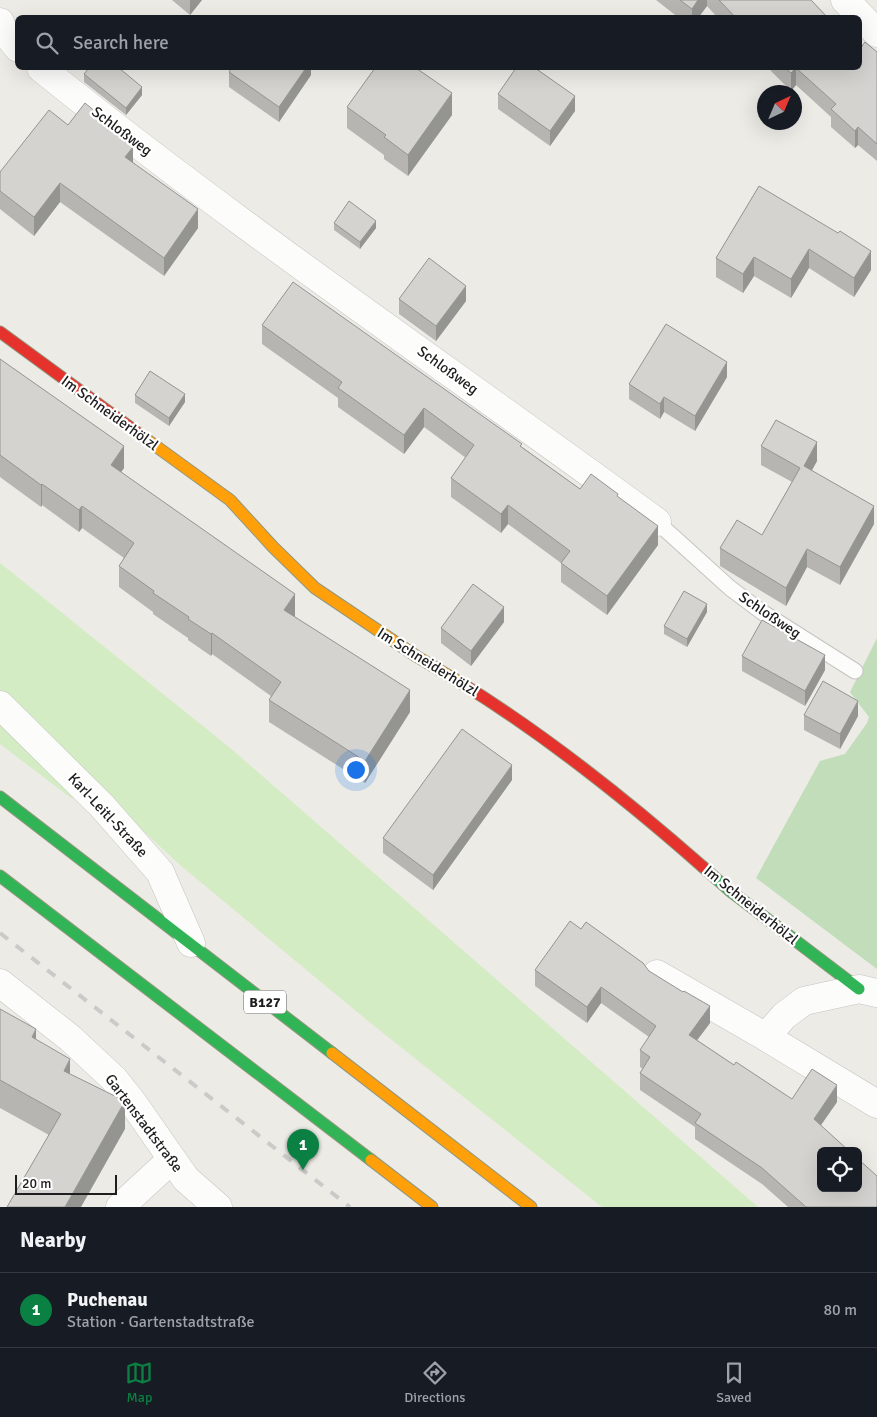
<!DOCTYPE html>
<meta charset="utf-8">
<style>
:root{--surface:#171b24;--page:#20242c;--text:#f1f3f6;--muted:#9ea1a6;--line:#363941;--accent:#0b8043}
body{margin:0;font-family:Signika,sans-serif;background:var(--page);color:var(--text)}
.controls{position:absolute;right:15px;bottom:15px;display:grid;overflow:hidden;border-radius:8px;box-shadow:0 5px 20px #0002}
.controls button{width:45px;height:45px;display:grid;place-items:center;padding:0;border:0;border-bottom:1px solid var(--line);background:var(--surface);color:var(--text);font:25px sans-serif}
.compass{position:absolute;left:757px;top:85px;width:45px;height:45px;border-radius:50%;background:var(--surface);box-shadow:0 5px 20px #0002;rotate:44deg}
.scale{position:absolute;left:15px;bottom:12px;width:102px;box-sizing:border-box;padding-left:5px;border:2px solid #1e1e1e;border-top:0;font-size:14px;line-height:18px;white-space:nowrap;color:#1e1e1e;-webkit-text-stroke:4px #fff;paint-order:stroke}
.you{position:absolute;left:355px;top:769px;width:18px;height:18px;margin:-12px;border:4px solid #fff;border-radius:50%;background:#1a73e8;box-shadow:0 0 0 8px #1a73e833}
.badge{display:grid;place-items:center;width:32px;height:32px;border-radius:50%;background:var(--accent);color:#fff;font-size:16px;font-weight:700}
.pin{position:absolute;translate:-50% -41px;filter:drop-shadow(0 1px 2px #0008)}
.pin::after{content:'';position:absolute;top:26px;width:18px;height:15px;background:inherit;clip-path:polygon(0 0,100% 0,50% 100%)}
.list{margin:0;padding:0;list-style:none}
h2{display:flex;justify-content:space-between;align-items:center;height:65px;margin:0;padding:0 20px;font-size:21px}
h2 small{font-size:16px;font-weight:400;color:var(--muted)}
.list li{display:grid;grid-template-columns:32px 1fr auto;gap:15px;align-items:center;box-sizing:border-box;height:75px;padding:0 20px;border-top:1px solid var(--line)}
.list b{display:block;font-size:19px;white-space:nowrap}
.list p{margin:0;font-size:16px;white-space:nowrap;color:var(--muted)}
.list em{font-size:16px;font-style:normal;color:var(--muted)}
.icon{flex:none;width:28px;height:28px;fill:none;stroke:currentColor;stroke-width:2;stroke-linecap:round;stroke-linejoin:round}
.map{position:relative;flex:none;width:877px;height:1207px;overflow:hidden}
.search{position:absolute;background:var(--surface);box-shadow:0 5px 20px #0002;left:15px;right:15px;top:15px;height:55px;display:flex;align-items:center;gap:12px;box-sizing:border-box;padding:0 18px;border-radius:8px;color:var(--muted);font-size:19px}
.sheet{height:140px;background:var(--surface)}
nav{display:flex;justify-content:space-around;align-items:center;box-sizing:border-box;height:70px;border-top:1px solid var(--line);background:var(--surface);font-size:14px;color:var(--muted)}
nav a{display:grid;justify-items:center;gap:2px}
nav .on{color:var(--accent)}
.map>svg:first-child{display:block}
.grass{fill:#d3ecc3}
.forest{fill:#c2ddb9}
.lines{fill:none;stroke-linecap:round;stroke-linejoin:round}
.lane-casing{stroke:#c5c4c2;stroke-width:17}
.street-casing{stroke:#c5c4c2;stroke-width:29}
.fast-casing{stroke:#92977d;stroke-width:13}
.slow-casing{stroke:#92977d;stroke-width:13}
.jam-casing{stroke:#92977d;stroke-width:13}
.lane{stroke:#fcfcfb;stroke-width:15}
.street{stroke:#fcfcfb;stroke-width:28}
.fast{stroke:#30b455;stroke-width:11}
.slow{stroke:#ff9f0a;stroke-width:11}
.jam{stroke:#e5322d;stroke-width:11}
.rail{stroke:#cacac9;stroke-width:4;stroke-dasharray:10 10;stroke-linecap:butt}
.wall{fill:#b6b5b2}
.shaded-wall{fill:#949491}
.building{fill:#d4d3cf;stroke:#949491}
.labels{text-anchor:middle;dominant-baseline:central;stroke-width:4.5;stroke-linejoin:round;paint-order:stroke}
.shield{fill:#fff;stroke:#626262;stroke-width:1}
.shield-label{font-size:14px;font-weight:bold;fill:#1e1e1e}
.street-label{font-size:15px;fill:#1e1e1e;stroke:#fff}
</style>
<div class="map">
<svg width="877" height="1207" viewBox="0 0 877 1207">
<rect width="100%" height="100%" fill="#ecebe6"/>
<!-- grass -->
<path class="grass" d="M0,563L229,747L758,1207H602L368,1021L180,865L110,800L71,798L0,744Z"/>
<!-- forest -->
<path class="forest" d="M877,638V969L756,878L820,761L845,754L867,723L869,717L850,692Z"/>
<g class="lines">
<defs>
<path id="lane" d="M657,522L730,588L762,612L855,671"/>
<path id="street" d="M845,0L877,33
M0,22L2,28L18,48
M41,68C240,228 451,371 657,522
M0,705L102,806L160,872L191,943
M657,974L766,1037L784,1016L804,1001L859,989L877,993
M0,983L70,1038L114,1079L133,1103L186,1179L218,1207
M766,1037L877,1104
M120,1207L171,1160"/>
<path id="fast" d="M0,797L332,1053
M703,867L729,890L859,989
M0,876L371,1160"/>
<path id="slow" d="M146,439L230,500L273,547L315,588L416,656L461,683
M332,1053L531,1207
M371,1160L432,1207"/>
<path id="jam" d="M0,332L146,439
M461,683C547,736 627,800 703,867"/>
</defs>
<!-- lane casing -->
<use href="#lane" class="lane-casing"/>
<!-- street casing -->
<use href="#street" class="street-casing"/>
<!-- fast casing -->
<use href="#fast" class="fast-casing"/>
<!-- slow casing -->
<use href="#slow" class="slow-casing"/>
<!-- jam casing -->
<use href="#jam" class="jam-casing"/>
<!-- lane -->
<use href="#lane" class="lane"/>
<!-- street -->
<use href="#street" class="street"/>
<!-- fast -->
<use href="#fast" class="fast"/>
<!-- slow -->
<use href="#slow" class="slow"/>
<!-- jam -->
<use href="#jam" class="jam"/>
<!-- rail -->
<path class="rail" d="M0,933L350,1207"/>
</g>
<!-- wall -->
<path class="wall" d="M172,0H202L190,15Z
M656,0H811L828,18H718L707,6L698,18H679Z
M877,52V161L858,145L855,148L831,127V117L796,85L791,91L768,68H860Z
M311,68V75L279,122L229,87V72Z
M84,74L142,95L126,115L84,82Z
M498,94L575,111L550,146L498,109Z
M347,107L452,115L408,176L384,159V155L347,128Z
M68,125L108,128L133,162L198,228L164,276L60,202L34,236L0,209V172Z
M759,186L871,270L854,297L809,268L791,298L754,276L743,293L716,277V258Z
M334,223L376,228L360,249L334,230Z
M399,299L466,301L436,341L399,314Z
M262,325L522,447L580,489L618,497L658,545L607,615L561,582V563L508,524L501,533L451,497V478L466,458L424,427L404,454L338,407V398L262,344Z
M0,359L124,468L121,472L410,712L365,783L269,722V700L271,696L212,654L211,656L188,640V638L153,614V612L119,587V566L124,558L82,528L79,532L42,505L41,507L0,477Z
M727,377L695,431L664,412L660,419L629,399V384Z
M135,395L185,402L169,426L135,403Z
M761,446L817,461L811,471L874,524L840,585L807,567L786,606L720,566V548L762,535L792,482L761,465Z
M707,612L687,647L664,634V626Z
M504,622L471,666L441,643V628Z
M742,656L825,670L805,706L742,671Z
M804,715L858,716L840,749L804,730Z
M512,780L433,890L383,853V838Z
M581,929L649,971L710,1023L697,1040L734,1065L792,1099L837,1102L821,1125L877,1207H788L762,1184L695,1139V1127L640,1090V1073L643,1069L640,1067V1050L649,1037L601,1003L587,1023L535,986V970Z
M0,1009L36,1040L125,1129L49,1135L0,1108Z"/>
<!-- shaded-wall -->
<path class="shaded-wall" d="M190,0H202L190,15Z
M698,0H707V6L698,18H692V9Z
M306,68H311V75L279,122V107Z
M796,68V85L791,91V73Z
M142,87V95L126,115V108Z
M452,93V115L408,176V155Z
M575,96V111L550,146V131Z
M858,127V145L855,148V131Z
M133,147V166L125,157Z
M60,183V202L34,236V217Z
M198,209V228L164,276V258Z
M376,221V228L360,249V242Z
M809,249V268L791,298V279Z
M871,251V270L854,297V278Z
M754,257V276L743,293V274Z
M466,286V301L436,341V326Z
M727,362V377L695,431V416Z
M185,394V402L169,426V418Z
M664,397V412L660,419V404Z
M424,408V427L404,454V435Z
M817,442V461L804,485V466Z
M124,446V468L111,486V465Z
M42,484V505L41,507V485Z
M508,505V524L501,533V514Z
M82,506V528L79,532V510Z
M874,506V524L840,585V567Z
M658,526V545L607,615V596Z
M807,549V567L786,606V588Z
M295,594V616L284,631V610Z
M707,604V612L687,647V639Z
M504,607V622L471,666V651Z
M212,633V654L211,656V634Z
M825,655V670L805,706V691Z
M410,690V712L365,783V761Z
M858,701V716L840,749V734Z
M512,765V780L433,890V875Z
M601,987V1003L587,1023V1007Z
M710,1006V1023L689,1051V1035Z
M36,1029V1057L32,1037Z
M70,1059V1088L64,1071Z
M837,1085V1102L814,1135V1119Z
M125,1101V1129L81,1207H65Z"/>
<!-- building -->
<path class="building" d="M680,0H698L692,9Z
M719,0H811L828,18H736Z
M865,42L877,52V144L858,127L855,131L831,109L836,104L796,68L791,73L785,68H860V49Z
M89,68H119L142,87L126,108L84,74Z
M232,68H306L279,107L229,72Z
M375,68H416L452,93L408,155L384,137L386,135L347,107Z
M516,68H535L575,96L550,131L498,94Z
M85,103L108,122L105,125L133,147L125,157L198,209L164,258L60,183L34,217L0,191V172L49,110L68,125Z
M759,186L838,233L840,231L871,251L854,278L809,249L791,279L754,257L743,274L716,258Z
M349,201L376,221L360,242L334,223Z
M429,258L466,286L436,326L399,299Z
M293,282L522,444L520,446L580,489L591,474L618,494L617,496L658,526L607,596L561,563L570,551L508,505L501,514L451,478L474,445L424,408L404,435L338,388L342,382L262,325Z
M666,324L727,362L695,416L664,397L660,404L629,384Z
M0,359L124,446L111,465L295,594L284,610L410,690L365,761L269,700L281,682L212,633L211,634L188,619L189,617L153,593L154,591L119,566L134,543L82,506L79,510L42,484L41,485L0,455Z
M150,371L185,394L169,418L135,395Z
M776,420L817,442L804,466L874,506L840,567L807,549L786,588L720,548L737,520L762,535L800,468L761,446Z
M473,584L504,607L471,651L441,628Z
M684,591L707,604L687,639L664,626Z
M762,620L825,655L805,691L742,656Z
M823,681L858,701L840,734L804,715Z
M462,729L512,765L433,875L383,838Z
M570,921L581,929L586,922L643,963L649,971L683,992L684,991L710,1006L689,1035L734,1065L736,1062L792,1099L812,1069L837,1085L814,1119L849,1151H821V1188H858V1159L877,1176V1207H806L762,1168L695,1123L701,1114L640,1073L650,1057L640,1050L656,1026L601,987L587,1007L535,970Z
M0,1009L36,1029L32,1037L70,1059L64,1071L125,1101L65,1207H7L61,1114L0,1080Z"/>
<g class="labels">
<!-- shield labels -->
<rect class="shield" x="244" y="990.5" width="42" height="23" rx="4"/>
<g class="shield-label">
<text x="265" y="1002">B127</text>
</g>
<!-- street labels -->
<g class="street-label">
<text transform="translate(122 131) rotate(37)">Schloßweg</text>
<text transform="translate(448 370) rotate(36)">Schloßweg</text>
<text transform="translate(110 413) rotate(36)">Im Schneiderhölzl</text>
<text transform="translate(770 615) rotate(34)">Schloßweg</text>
<text transform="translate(428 662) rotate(32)">Im Schneiderhölzl</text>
<text transform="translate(108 815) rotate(47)">Karl-Leitl-Straße</text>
<text transform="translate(751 905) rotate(39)">Im Schneiderhölzl</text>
<text transform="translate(144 1123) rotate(53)">Gartenstadtstraße</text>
</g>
</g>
</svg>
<div class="controls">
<button><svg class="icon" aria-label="locate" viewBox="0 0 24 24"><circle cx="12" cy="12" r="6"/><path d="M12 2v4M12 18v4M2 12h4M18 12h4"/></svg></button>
</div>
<svg class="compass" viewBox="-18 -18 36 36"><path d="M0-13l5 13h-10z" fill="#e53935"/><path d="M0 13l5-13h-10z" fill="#9ea1a6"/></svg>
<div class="scale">20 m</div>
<div class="you"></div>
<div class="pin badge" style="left:303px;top:1170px">1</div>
<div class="search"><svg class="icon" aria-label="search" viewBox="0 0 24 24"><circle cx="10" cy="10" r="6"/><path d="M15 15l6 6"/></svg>Search here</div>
</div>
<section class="sheet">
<h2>Nearby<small></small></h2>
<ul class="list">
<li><span class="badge">1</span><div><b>Puchenau</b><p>Station · Gartenstadtstraße</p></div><em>80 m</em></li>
</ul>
</section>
<nav>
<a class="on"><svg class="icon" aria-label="map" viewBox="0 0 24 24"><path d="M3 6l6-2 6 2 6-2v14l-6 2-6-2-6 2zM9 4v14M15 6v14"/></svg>Map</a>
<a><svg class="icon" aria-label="directions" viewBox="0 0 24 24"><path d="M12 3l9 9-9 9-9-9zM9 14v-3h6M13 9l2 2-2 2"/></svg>Directions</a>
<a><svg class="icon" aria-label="saved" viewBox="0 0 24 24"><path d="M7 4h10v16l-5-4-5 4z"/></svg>Saved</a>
</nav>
